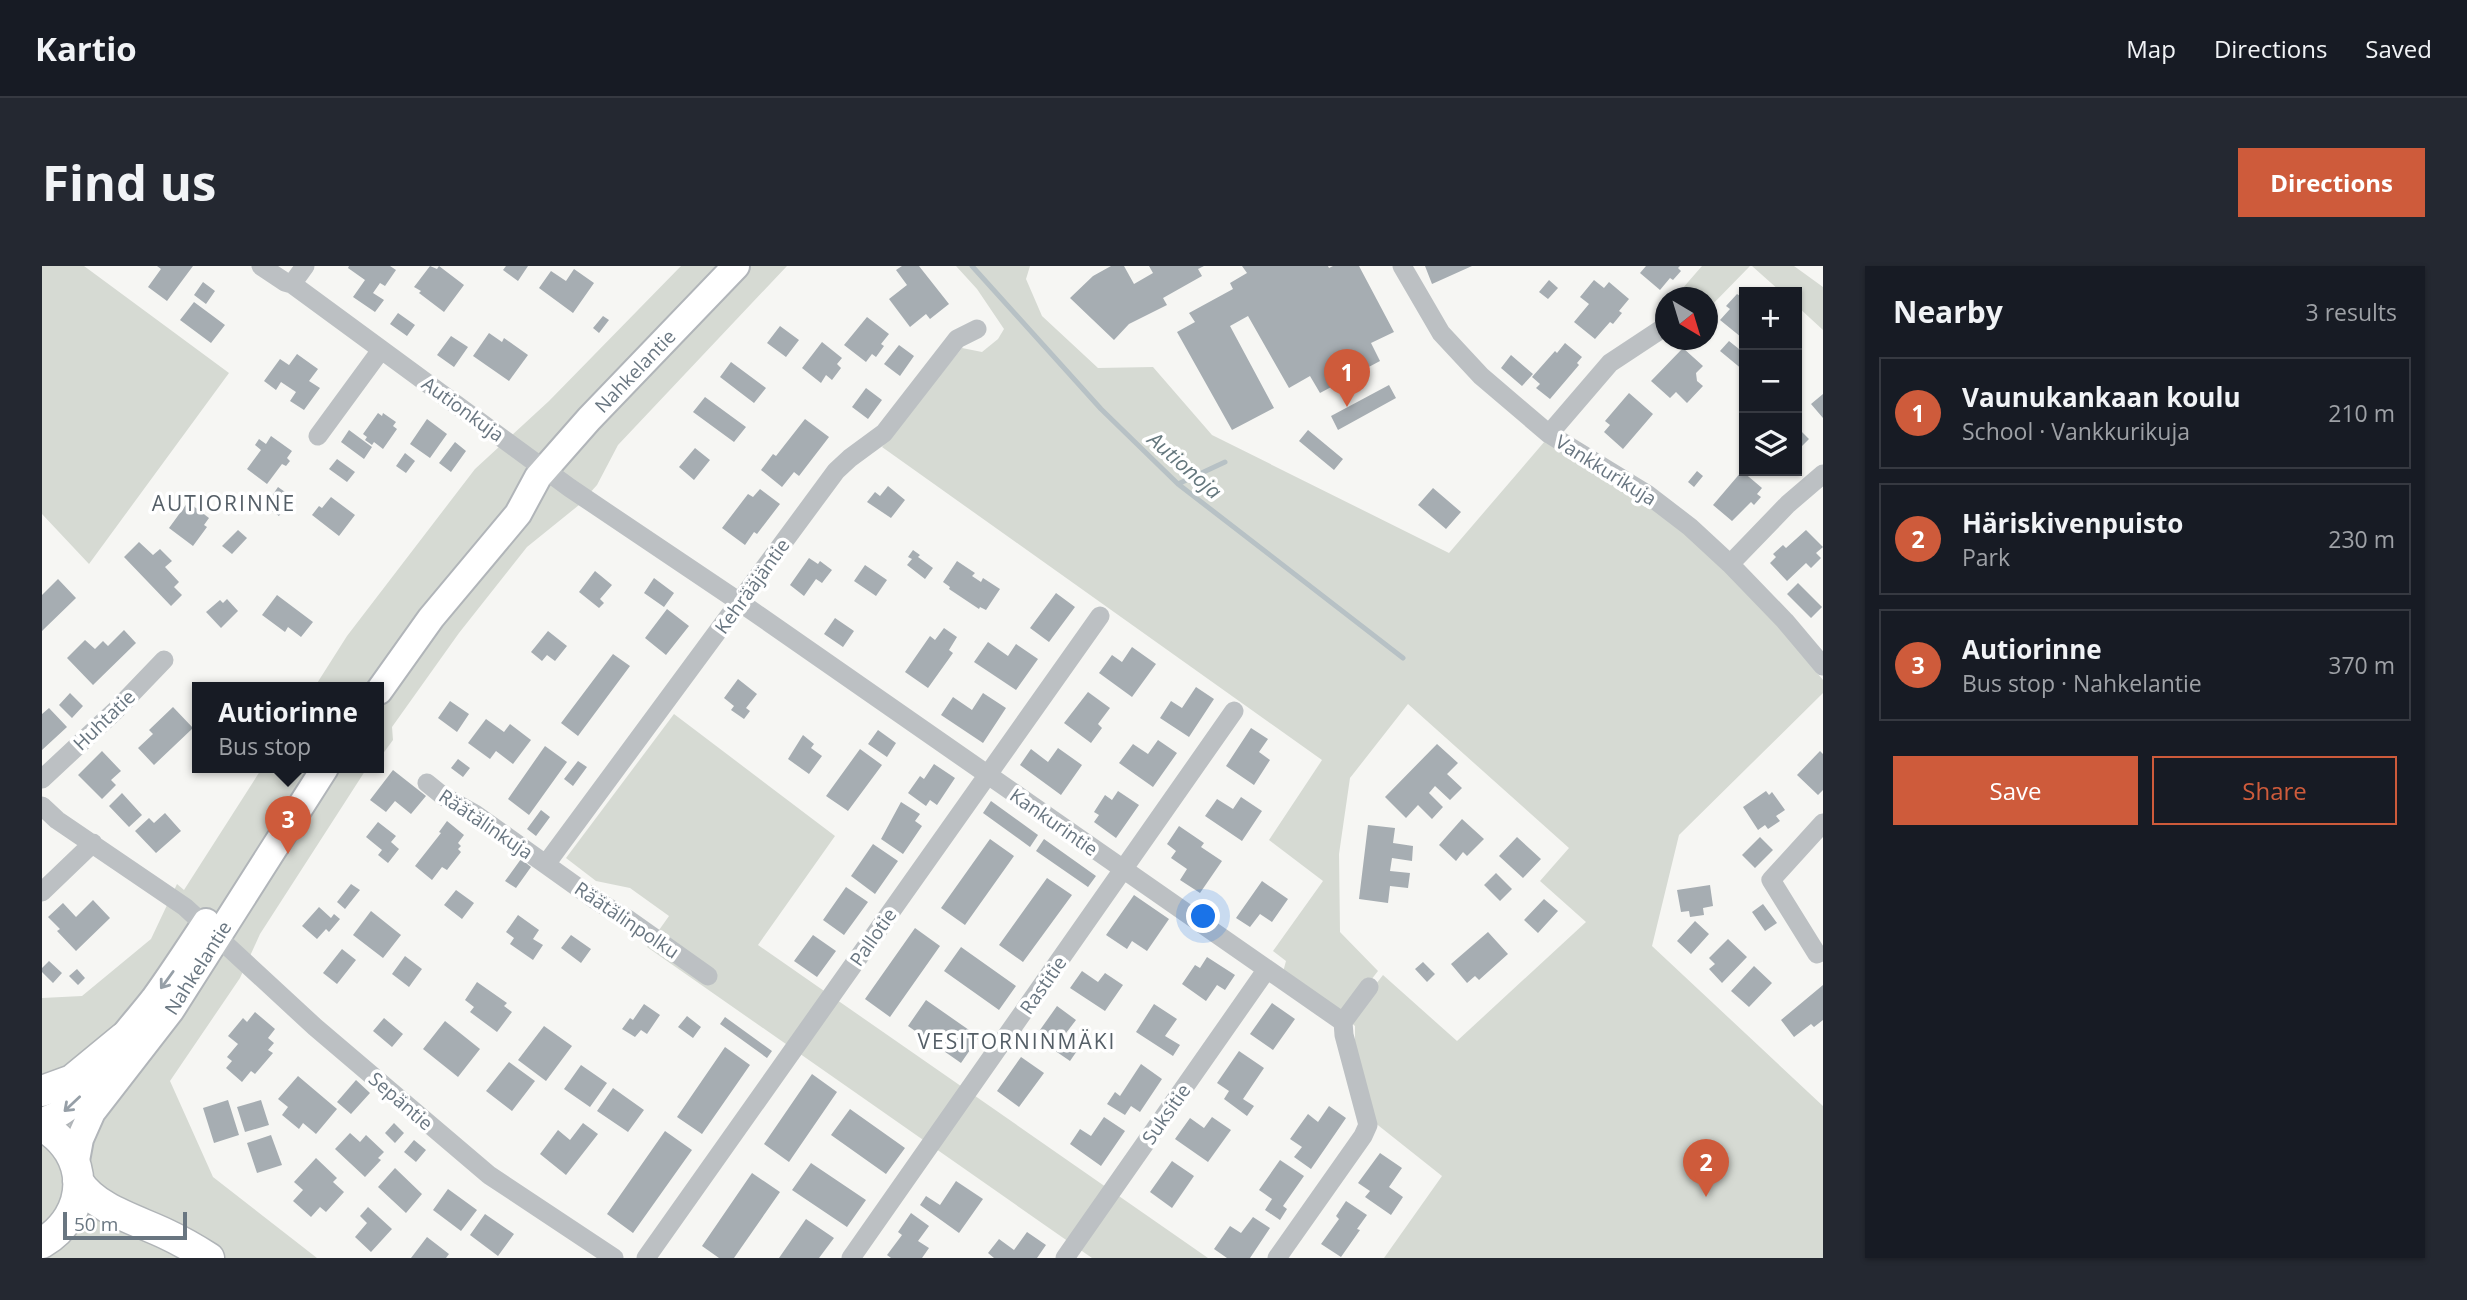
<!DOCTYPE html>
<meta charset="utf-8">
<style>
:root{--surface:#171b24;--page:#242831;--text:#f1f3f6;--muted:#9ea1a6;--line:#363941;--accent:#ce5b3b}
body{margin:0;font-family:"Open Sans",sans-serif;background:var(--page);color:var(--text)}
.controls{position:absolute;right:21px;top:21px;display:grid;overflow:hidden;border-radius:0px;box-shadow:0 2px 5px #0004}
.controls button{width:63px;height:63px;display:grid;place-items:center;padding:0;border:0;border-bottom:2px solid var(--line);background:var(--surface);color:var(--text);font:35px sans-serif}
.compass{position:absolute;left:1613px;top:21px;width:63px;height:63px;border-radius:50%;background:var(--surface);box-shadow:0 2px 5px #0004;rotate:142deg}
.scale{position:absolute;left:21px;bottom:18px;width:124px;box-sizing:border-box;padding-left:7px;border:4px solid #697681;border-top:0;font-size:19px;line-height:24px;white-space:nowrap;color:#697681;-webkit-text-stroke:5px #fff;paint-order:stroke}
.you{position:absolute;left:1162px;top:651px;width:24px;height:24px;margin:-18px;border:5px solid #fff;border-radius:50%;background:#1a73e8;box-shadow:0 0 0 10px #1a73e833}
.badge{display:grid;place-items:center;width:46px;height:46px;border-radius:50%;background:var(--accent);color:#fff;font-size:23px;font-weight:700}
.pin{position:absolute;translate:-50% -58px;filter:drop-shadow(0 2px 4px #0008)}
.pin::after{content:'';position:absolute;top:37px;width:24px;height:21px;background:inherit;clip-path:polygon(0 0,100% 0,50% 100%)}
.popup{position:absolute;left:150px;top:416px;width:192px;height:91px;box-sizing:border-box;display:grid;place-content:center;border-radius:0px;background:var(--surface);filter:drop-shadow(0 2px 5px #0005);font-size:23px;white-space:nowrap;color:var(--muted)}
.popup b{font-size:26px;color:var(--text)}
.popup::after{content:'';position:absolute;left:50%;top:100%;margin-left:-14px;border:14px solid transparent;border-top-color:var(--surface)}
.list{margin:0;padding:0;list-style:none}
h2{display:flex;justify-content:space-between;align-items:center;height:91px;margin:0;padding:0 28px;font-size:30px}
h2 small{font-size:23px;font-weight:400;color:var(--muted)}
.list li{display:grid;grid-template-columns:46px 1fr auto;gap:21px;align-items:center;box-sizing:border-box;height:112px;margin:0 14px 14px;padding:0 14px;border:2px solid var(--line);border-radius:0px}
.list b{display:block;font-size:26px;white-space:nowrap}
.list p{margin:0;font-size:23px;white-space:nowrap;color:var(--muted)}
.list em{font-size:23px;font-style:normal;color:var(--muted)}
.actions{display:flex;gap:14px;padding:21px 28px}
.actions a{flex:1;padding:16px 0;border:2px solid var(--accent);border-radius:0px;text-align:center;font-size:24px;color:var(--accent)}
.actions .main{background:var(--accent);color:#fff}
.icon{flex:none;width:38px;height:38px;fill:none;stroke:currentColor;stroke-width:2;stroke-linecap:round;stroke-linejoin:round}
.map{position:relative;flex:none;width:1781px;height:992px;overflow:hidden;border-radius:0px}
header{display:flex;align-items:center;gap:42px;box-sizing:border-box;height:98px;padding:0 35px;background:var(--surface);border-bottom:2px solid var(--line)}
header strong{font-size:33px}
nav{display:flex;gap:38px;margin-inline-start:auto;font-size:24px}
.intro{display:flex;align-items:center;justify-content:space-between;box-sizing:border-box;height:168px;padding:0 42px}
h1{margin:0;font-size:49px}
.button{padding:18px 32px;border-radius:0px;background:var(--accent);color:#fff;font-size:24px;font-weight:700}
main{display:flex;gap:42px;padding:0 42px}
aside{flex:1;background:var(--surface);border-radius:0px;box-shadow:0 2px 5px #0004}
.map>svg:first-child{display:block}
.green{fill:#d6dad3}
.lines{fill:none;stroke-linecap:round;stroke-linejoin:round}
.stream{stroke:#b7c1c5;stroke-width:5}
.building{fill:#a6adb2}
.secondary-casing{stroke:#b1b5b9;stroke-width:30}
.primary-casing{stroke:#b0b4b7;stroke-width:33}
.minor{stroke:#bcc0c3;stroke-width:19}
.secondary{stroke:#fff;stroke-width:26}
.primary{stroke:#fff;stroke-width:30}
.oneway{stroke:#969fa7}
.labels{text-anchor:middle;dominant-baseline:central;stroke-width:7;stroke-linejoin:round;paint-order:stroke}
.street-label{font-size:19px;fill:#697681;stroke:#fff}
.water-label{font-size:21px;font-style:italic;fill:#64777d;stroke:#fff}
.neighbourhood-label{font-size:21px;letter-spacing:2px;fill:#555f67;stroke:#fff}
</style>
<header>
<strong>Kartio</strong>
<nav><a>Map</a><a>Directions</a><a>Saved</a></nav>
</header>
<div class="intro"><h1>Find us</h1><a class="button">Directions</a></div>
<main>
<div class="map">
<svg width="1781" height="992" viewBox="0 0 1781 992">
<rect width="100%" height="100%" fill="#f6f6f3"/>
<!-- green -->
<path class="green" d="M0,0H42L187,107L47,298L0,248Z
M639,0H745L576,179L555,219L537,239L485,281L417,367L350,461L351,474L337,493V422H272L305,370L433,203L507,135Z
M914,0H988L984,13L1000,50L1056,102L1111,101L1170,169L1407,287L1503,175L1574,215L1655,276L1731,354L1781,414V427L1637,569L1610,680L1781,840V992H1342L1400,910L1332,856L1313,778V760L1306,754L1341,709L1415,775L1544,656L1498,615L1527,582L1366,438L1308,512L1297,588L1298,666L1336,705L1301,750L1241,706L1244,695L1231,685L1281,615L1227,574L1280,494L840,181L920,82L940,86L956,73L962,63L935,23Z
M1660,0H1708L1666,43V32L1633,31Z
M1710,0H1752L1781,21V64L1755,40V26H1739Z
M632,448L793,570L716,679L1166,992H1050L605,681L627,650L588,622L554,615L524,592Z
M220,502H325L218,668L198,712L128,815L171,911L275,992H0V732L40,730L109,673L135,618L142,624Z"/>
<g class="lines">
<!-- stream -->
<path class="stream" d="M930,0L1059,143L1136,218L1361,392
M1136,218L1183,196"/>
</g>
<!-- building -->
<path class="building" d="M115,0H151L125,35L106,21L119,3Z
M307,0H348L354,4L343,20L338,17L331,27L342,34L333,46L311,31L323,14L306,2Z
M388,0L395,3L397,0L422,19L402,46L377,27L379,25L372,21Z
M464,0H486L476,15L461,4Z
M860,0H877L907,38L888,53L884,48L868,61L847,33L865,19L854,4Z
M1069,0H1082L1092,18L1111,7L1107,0H1162L1156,3L1160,10L1121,32L1125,39L1087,58L1072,74L1028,32L1051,10Z
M1200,0H1286L1287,2L1291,0H1317L1352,66L1329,77L1338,95L1278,127L1268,110L1247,122L1206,50L1188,60L1232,142L1190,164L1135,66L1153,56L1147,47L1191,23L1188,17L1205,7Z
M1383,0H1430L1390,18Z
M1604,0H1638L1636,2L1639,5L1631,14L1628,12L1618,24L1598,7Z
M532,3L552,17L531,47L497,22L509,5L524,15Z
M1507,14L1516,22L1506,33L1497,26Z
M1552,14L1562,22L1567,16L1587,33L1577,45L1580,47L1571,58L1568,56L1553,73L1532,56L1547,38L1538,31Z
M161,16L173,25L164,38L152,29Z
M1705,22L1710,26H1702V67L1699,71L1678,54L1688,43L1684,40L1695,28L1698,30Z
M152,36L183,59L169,77L138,54Z
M356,47L373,59L365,70L348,58Z
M561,50L567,54L557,67L551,62Z
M825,51L847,68L839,78L842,80L834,91L830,88L824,96L802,79Z
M738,60L757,74L744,91L725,77Z
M447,67L460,76L462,72L486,89L467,115L431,90Z
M409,70L426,81L412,101L395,89Z
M1687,75L1702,87L1701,104L1678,85Z
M780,76L800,92L795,98L799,102L790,114L784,109L779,117L760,102Z
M1523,77L1540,91L1535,97L1537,99L1508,133L1494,122L1498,118L1490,111L1513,85L1515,87Z
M857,79L872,90L858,110L842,98Z
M1641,82L1661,100L1654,107L1655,115L1661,120L1645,137L1634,126L1628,132L1609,115Z
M255,88L276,103L267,115L278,122L262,144L248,135L254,126L239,116L234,124L222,115L238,93L247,99Z
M1469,89L1491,108L1480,120L1459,102Z
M689,96L724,122L712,137L678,111Z
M1347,119L1354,132L1296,164L1289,150Z
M824,122L840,134L826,153L810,141Z
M1587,127L1611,148L1581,183L1562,166L1568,159L1563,155Z
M1781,128V152L1769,138Z
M663,131L704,161L692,176L651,146Z
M336,147L340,150L341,147L354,156L351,160L355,163L341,183L332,176L330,179L323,174L325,171L321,168Z
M385,153L405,168L388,192L368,178Z
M763,153L787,171L757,210L752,206L740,221L719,204L731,188L734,190Z
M1755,161L1767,173L1758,182L1760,184L1755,190Z
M307,164L330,181L322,193L299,176Z
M1266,164L1301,193L1292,204L1257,175Z
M229,170L250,185L245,192L248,195L244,200L240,198L225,218L205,203L219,184L213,179L217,173L224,178Z
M413,176L424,185L409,206L397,197Z
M653,182L668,194L652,214L637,201Z
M363,187L373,195L364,207L354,200Z
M295,193L313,206L305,216L287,203Z
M1655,205L1661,210L1652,221L1646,216Z
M1700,205L1720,222L1715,228L1719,231L1712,239L1709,236L1690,255L1671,239Z
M846,220L863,234L849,252L825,236L833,226L838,230Z
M236,221L250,231L237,250L223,240Z
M1391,222L1419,246L1404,263L1376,239Z
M718,223L738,238L715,268L712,266L703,279L680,262L706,228L711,231Z
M289,231L313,249L297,270L270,249L277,240L280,242Z
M146,236L167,252L162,259L165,261L151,280L127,262Z
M196,264L205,272L190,288L180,280Z
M1764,264L1781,281L1774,287L1779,292L1769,302L1764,297L1745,315L1728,297L1734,291L1731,288L1741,279L1744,282Z
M97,276L111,289L118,283L130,295L123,301L137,316L132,321L140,329L129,340L82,291Z
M871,284L878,289L876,291L891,302L883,313L865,299L870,293L866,291Z
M767,292L776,298L778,295L790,304L780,317L774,313L762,330L748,319Z
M915,295L933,307L930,310L939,316L941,312L958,323L944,344L938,341L937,343L907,323L908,321L901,316Z
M823,299L845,314L834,330L812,315Z
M553,305L570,319L558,333L562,337L557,342L537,326Z
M612,312L632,327L622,341L602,327Z
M16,313L34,332L0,365V329Z
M1756,317L1780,341L1769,352L1745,328Z
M1014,327L1033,341L1007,376L988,362Z
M235,329L271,356L259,371L246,361L243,366L220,349Z
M185,333L196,345L179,362L164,346L178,334L181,337Z
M625,343L647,360L624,389L603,372Z
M793,352L812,365L801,381L782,368Z
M902,362L915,371L907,384L911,387L886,422L863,406L888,370L893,374Z
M82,364L94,377L51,419L25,392L43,374L53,383L61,375L66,380Z
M506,365L525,380L513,395L505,389L500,395L489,386Z
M946,376L966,390L974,378L996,393L974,424L932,396Z
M1090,381L1114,398L1090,431L1057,407L1070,389L1080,396Z
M571,388L588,400L536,470L519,457Z
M696,413L715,428L704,442L708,445L702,453L689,444L692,440L682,432Z
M1154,421L1172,433L1147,471L1118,452L1129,435L1140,442Z
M1046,426L1068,442L1056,458L1060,462L1049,477L1022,457Z
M28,427L41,440L30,452L17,439Z
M941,427L964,442L941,477L899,449L911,431L930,444Z
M408,435L427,448L415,466L396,452Z
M131,441L151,462L112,499L96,482L111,468L107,464Z
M7,442L25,461L0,484V448Z
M444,453L462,466L468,458L489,474L471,498L454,485L448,493L426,477Z
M1209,462L1226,473L1217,486L1228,494L1212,519L1184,500Z
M836,464L854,477L845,491L826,478Z
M761,469L772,478L769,482L780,490L767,508L746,493Z
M1116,474L1135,487L1111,521L1077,497L1091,478L1106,488Z
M1395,478L1416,497L1405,508L1420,522L1408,534L1393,520L1387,527L1401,541L1390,553L1376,539L1364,552L1343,531Z
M503,480L525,496L487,549L466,533Z
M1016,482L1040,499L1019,529L978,499L989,483L1006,496Z
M818,483L840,499L806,545L784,530Z
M60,485L79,505L69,514L74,519L60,533L36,509Z
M1778,485L1781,488V524L1776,529L1755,509Z
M416,493L428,502L421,511L409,502Z
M536,495L545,501L531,520L522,513Z
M892,498L913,512L895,539L888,534L884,540L866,527L878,510L882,513Z
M351,504L384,530L369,548L353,535L344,546L328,534Z
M1076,525L1097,539L1074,572L1052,556L1057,549L1052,546L1063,529L1070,534Z
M1724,525L1727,529L1730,526L1743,544L1734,550L1738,555L1726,563L1723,559L1716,564L1701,541Z
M80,527L100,549L87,561L67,540Z
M1199,531L1220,545L1200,575L1163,550L1175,533L1191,543Z
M949,535L996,569L988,581L941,547Z
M859,536L878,548L873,555L880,560L861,588L839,573Z
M499,544L508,551L494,570L485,563Z
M123,547L139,565L114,587L93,565L107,552L112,557Z
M1420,553L1442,573L1425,590L1421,586L1414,595L1397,579Z
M405,555L422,569L416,577L419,580L416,583L419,586L405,604L400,601L390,614L373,600L399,567L397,566Z
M336,556L354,570L349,576L357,583L346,597L336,589L340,584L324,571Z
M1326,559L1353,562L1351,577L1371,580L1370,595L1350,592L1348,605L1368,607L1366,622L1348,620L1346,637L1317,633Z
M1137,560L1162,577L1159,581L1180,595L1158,627L1138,614L1145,603L1129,592L1134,585L1125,578Z
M1475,571L1499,593L1481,612L1457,590Z
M1718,571L1731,584L1713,602L1700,589Z
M948,573L972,590L923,659L899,642Z
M1002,573L1054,610L1046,621L994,585Z
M831,578L856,595L833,628L809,610Z
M479,593L489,601L474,622L463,615Z
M1454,607L1470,623L1458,635L1442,619Z
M1005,612L1030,629L981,696L957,679Z
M1220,615L1246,633L1230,656L1218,648L1208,661L1194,652Z
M309,618L318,624L303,643L295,636Z
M1668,619L1671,640L1661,642L1662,649L1648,651L1647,645L1639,646L1635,624Z
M804,621L826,636L802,669L781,654Z
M414,624L432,637L420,653L402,639Z
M1092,629L1127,653L1105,685L1090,675L1085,683L1064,669Z
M1502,633L1516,645L1496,667L1482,654Z
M51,634L68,652L34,685L15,665L18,663L6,651L21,637L34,651Z
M1721,638L1735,657L1723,665L1710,646Z
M277,641L289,652L292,648L298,653L287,666L284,663L275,673L260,660Z
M329,645L359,669L341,692L311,669Z
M476,649L497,664L491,673L501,679L491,694L468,678L472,672L464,666Z
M1653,655L1667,668L1649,688L1635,675Z
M873,662L898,680L848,751L823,733Z
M1446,666L1466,688L1437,714L1433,710L1425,717L1409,698Z
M529,669L549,683L539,697L519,682Z
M771,669L794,685L775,711L752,695Z
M1686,673L1705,691L1680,717L1667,703L1673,698L1667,692Z
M919,681L974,720L957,744L902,705Z
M300,683L314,694L295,718L281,707Z
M363,690L380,703L367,721L350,708Z
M1165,691L1193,709L1183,724L1175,719L1164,735L1140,718L1153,699L1158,702Z
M7,695L20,707L11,717L0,706V702Z
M1381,696L1393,708L1385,716L1373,703Z
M1712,700L1730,717L1707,741L1689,725Z
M35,703L43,712L36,719L27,710Z
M1040,705L1056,716L1063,707L1081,719L1063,745L1028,722Z
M435,716L465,737L462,740L470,746L455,766L428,746L432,741L423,734Z
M1781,719V754L1772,761L1769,758L1752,771L1739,754Z
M884,734L937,771L919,797L866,760Z
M1230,737L1253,753L1231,784L1208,768Z
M602,738L618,749L605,768L599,764L593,771L580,763L588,752L591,754Z
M1112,738L1135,753L1123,770L1138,779L1131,790L1094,766Z
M1015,740L1034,754L1021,771L1037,782L1028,795L993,771Z
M213,746L233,763L226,772L232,777L226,784L231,787L213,808L209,805L200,816L184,802L190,795L185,791L196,778L186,770L201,752L205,756Z
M645,750L659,761L651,772L636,761Z
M683,751L730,785L725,792L678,758Z
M342,752L361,768L350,781L331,765Z
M403,755L438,783L416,811L381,783Z
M502,760L530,780L504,815L476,794Z
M683,781L708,799L660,868L635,851Z
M1197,785L1222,802L1201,833L1212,840L1205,850L1182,833L1187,825L1175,817Z
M979,791L1002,807L977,841L955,825Z
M467,796L493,815L470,845L444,825Z
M1099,798L1120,813L1098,846L1089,840L1083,849L1065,838L1073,826L1078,830Z
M539,799L565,817L548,841L522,823Z
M770,808L795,826L747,896L722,878Z
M256,810L295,843L274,868L261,857L257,863L240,849L246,841L236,833Z
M314,814L328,827L309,848L295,836Z
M571,822L602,844L586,866L555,845Z
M186,834L197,869L172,877L161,842Z
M219,834L227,859L203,866L195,841Z
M1287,840L1304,852L1269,903L1252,891L1260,881L1248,873L1266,848L1276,856Z
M808,843L863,882L844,908L789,869Z
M1062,851L1083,865L1059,900L1028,878L1038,863L1049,870Z
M1170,851L1189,864L1166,896L1133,873L1148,852L1162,862Z
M352,857L362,867L353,877L343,867Z
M541,857L556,868L524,909L498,888L516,864L528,874Z
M623,865L650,884L591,967L565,948Z
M308,867L318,876L324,869L342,886L336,892L339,894L323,911L293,883Z
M229,869L240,899L215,907L205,877Z
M372,874L384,884L374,896L362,886Z
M1338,887L1360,902L1347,921L1361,931L1349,949L1323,931L1328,925L1316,917Z
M274,892L295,912L291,916L302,926L284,946L278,941L269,951L251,935L261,924L252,916Z
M1238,894L1262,910L1241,940L1245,943L1238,954L1223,944L1230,933L1217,924Z
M1130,895L1152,910L1130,942L1108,926Z
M769,897L824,934L805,961L750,924Z
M353,902L380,928L364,947L336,921Z
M710,907L738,926L692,992H677L660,980Z
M914,915L941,933L917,967L878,939L884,930L898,939Z
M406,923L435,944L419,965L391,944Z
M1304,935L1325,949L1315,963L1318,964L1299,991L1279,978L1297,953L1294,950Z
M326,941L350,963L329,986L313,971L325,957L318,950Z
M869,947L887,960L876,975L887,982L880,992H849L845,989L860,969L856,966Z
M443,948L472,968L456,990L428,969Z
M1211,951L1228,962L1208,992H1185L1172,983L1188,960L1199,967Z
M764,953L792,972L777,992H737Z
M985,966L1004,979L995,992H952L946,987L957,973L972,984Z
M385,971L407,988L404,992H369Z"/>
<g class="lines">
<defs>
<g id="secondary">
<path id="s1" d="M337,425L389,352L476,248L496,211L547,153L694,0"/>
<path d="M0,855C40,843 58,803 81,771C91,758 102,746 112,733C130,708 147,682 164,656"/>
<path id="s2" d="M33,900L38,873L50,846L129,744L283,502"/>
</g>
<path id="primary" d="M0,825L30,814L81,772
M0,860C49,888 48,948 0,977
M36,915C53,943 95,954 124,968C139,975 153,983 167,992"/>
</defs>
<!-- secondary casing -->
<use href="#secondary" class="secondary-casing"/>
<!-- primary casing -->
<use href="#primary" class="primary-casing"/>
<!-- minor -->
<path class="minor" d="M219,0L243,16L250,18L528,222L699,337L1301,756L1302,769L1326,859L1321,870L1235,992
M1360,0L1399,67L1439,110L1507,168L1605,228L1648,261L1688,298L1743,355L1781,400
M250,18L263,0
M1507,168L1568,97L1624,60
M276,170L339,84
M1688,298L1746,238L1781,208
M0,513L73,445L122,394
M385,517L401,530L433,548L555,635L587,654L666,710
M0,540L15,554L143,641L273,761L447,909L572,992
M504,598L794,205L808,192L842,167L915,73L935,63
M0,626L51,577
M1775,688L1729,614L1781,557
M1301,756L1327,721
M604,992L1058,350
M809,992L1192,445
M1023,992L1225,703"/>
<!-- secondary -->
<use href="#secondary" class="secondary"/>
<!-- primary -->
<use href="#primary" class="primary"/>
</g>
<!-- one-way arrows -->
<defs><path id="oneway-shaft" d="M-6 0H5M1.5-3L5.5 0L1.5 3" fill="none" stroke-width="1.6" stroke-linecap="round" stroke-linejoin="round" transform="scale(1.75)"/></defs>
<g class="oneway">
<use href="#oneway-shaft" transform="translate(125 714) rotate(126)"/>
<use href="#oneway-shaft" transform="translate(30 838) rotate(137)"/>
</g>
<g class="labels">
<!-- street labels -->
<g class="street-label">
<text stroke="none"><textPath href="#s1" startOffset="411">Nahkelantie</textPath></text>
<text transform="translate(421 143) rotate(36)">Autionkuja</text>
<text transform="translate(1564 204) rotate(32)">Vankkurikuja</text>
<text transform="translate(710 320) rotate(-54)">Kehrääjäntie</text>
<text transform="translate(62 454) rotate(-44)">Huhtatie</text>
<text transform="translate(1012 556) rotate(35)">Kankurintie</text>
<text transform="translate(444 558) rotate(34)">Räätälinkuja</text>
<text transform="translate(585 654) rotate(34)">Räätälinpolku</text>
<text transform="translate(831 671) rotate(-55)">Pallotie</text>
<text stroke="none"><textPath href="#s2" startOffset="236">Nahkelantie</textPath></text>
<text transform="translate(1001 719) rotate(-55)">Rastitie</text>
<text transform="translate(359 835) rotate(41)">Sepäntie</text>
<text transform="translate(1124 848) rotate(-55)">Suksitie</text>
</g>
<!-- water labels -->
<g class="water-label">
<text transform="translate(1143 199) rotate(41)">Autionoja</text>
</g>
<!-- neighbourhood labels -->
<g class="neighbourhood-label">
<text x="182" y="237">AUTIORINNE</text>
<text x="975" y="775">VESITORNINMÄKI</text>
</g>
</g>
</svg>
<div class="controls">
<button>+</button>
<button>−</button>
<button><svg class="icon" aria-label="layers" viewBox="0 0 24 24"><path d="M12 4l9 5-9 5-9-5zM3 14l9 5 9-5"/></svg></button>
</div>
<svg class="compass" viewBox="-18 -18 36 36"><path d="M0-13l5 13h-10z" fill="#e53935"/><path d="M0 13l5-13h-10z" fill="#9ea1a6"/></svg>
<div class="scale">50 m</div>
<div class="you"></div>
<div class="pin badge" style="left:1305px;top:141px">1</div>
<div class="pin badge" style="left:1664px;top:931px">2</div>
<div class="pin badge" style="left:246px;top:588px">3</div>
<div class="popup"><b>Autiorinne</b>Bus stop</div>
</div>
<aside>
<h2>Nearby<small>3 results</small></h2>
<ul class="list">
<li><span class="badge">1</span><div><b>Vaunukankaan koulu</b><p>School · Vankkurikuja</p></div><em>210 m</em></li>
<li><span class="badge">2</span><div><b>Häriskivenpuisto</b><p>Park</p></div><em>230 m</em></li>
<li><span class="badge">3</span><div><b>Autiorinne</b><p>Bus stop · Nahkelantie</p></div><em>370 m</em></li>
</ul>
<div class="actions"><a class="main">Save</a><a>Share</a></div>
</aside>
</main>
